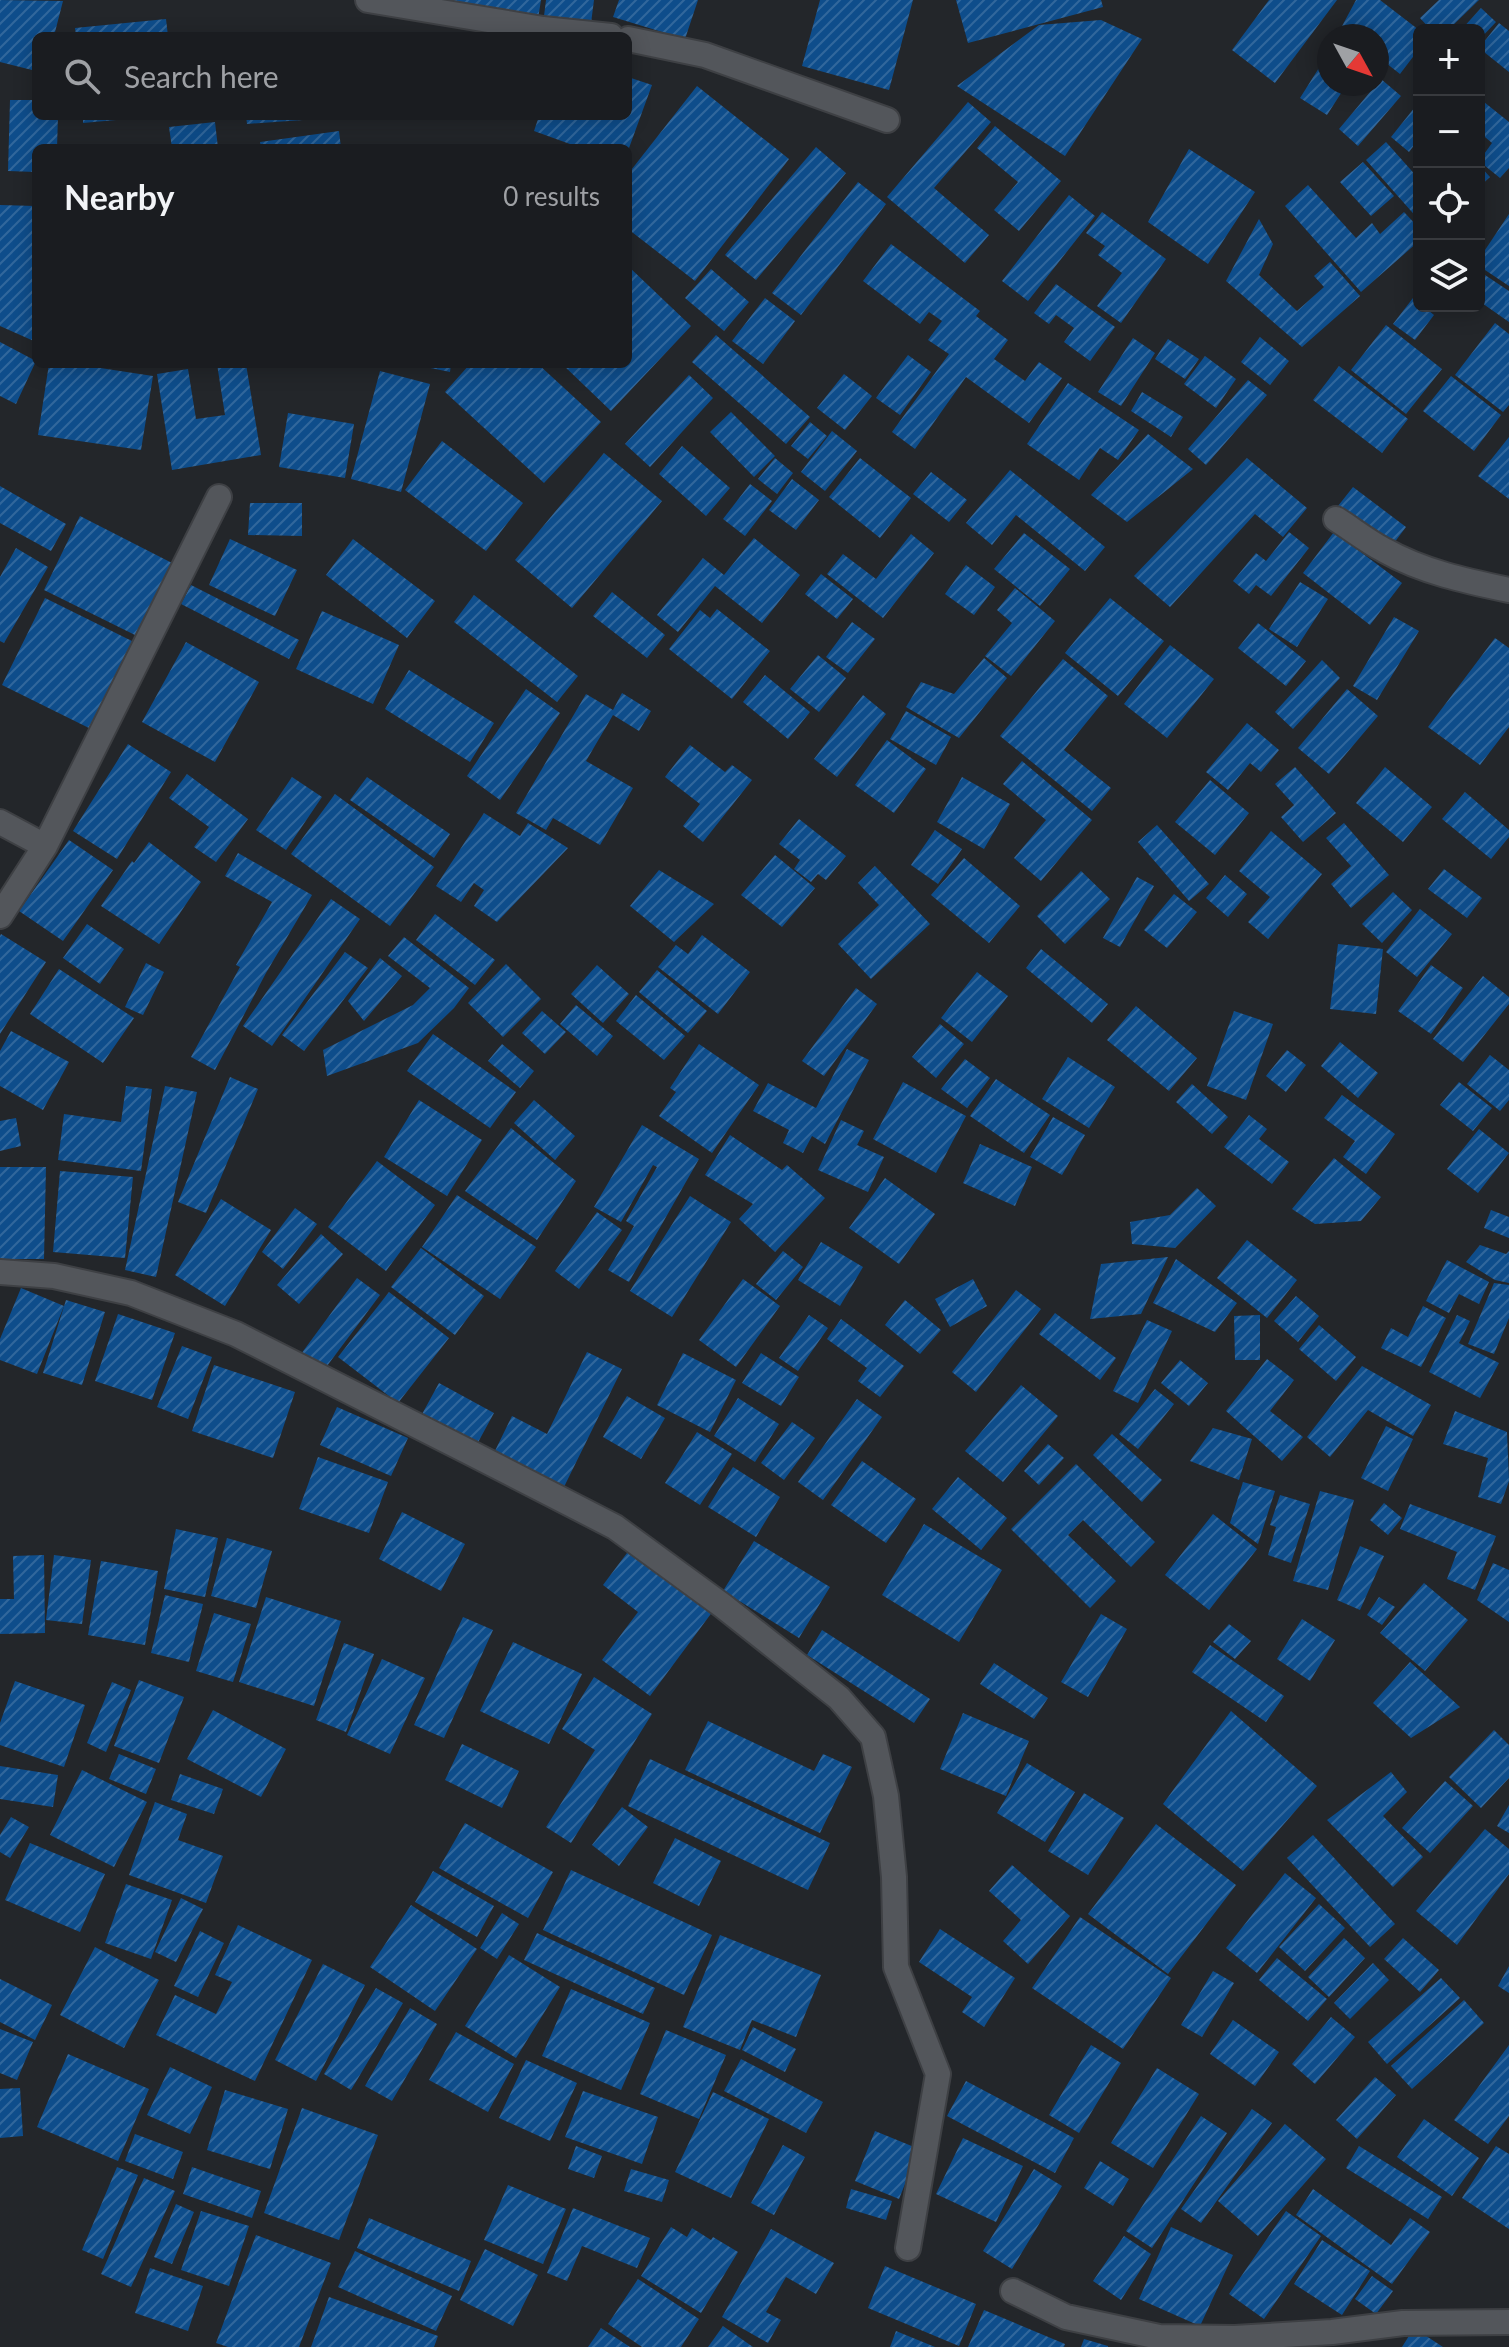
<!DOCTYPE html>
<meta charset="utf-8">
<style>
:root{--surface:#1a1c20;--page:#27292d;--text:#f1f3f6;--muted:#9fa1a5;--line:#383a3e}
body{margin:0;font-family:Lato,sans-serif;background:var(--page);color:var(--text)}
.controls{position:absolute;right:24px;top:24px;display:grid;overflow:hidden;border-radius:12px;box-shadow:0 4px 20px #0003}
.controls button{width:72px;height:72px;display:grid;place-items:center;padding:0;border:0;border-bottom:2px solid var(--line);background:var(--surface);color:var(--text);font:40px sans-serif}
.compass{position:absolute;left:1317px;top:24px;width:72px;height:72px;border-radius:50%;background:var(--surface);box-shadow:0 4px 20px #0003;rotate:130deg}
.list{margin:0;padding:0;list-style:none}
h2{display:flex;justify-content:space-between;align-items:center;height:104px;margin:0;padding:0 32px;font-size:34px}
h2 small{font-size:26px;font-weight:400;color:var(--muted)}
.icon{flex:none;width:44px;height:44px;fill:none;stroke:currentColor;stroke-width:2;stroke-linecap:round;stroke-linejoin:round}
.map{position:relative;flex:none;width:1509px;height:2347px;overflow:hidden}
.search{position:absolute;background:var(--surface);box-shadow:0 4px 20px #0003;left:32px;top:32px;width:600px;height:88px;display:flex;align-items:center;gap:20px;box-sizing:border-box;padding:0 28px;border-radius:12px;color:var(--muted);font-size:30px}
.panel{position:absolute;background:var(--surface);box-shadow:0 4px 20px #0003;left:32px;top:144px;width:600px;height:224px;border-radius:12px}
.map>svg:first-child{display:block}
.building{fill:url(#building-hatch)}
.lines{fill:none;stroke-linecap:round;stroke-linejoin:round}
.minor-casing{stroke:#3e4044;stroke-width:28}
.minor{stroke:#53565b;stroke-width:24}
</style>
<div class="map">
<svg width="1509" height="2347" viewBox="0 0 1509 2347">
<defs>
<pattern id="building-hatch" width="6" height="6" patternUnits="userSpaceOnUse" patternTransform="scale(2)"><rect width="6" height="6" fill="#0e4d8b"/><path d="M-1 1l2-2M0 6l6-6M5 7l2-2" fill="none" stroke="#31679c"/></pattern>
</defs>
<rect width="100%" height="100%" fill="#23262a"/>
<!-- building -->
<path class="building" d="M0,0L63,1L54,36H36V71L0,62Z
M435,0H541L538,19Z
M546,0H594L590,31L543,24Z
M619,0H698L685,39L613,17Z
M820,0H913L889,90L802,66Z
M956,0H1101L1103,7L968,43Z
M1269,0H1337L1275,83L1232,50Z
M1356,0H1380L1419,30V49L1400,74L1377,56V36H1352L1341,28Z
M1439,0H1479L1448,30H1431L1420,18Z
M1481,8L1496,22L1479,40V30H1461Z
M166,19L168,36H76L75,28Z
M1101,20L1142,39L1065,156L957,86L1039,25Z
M1499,23L1509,31V72L1479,48Z
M1329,52V84H1347L1327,115L1300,98Z
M628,77L652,85L629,148H581L534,131L539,116H628Z
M1381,79L1401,96L1358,146L1339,129Z
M697,86L789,159L695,281L628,229V174Z
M1479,98L1509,122V168L1500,178L1479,161L1492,143L1479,132Z
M10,100H36V116H58L57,148H36V172L8,171Z
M968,102L991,122L934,188L989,235L965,263L887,197Z
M1419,102V139L1409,152L1391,137Z
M83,116H138V118L83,123Z
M246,116H331V118L247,124Z
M215,122L218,148H172L169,127Z
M995,126L1061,181L1019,231L994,210L1018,182L977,148Z
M339,131L341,148H261L260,142Z
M1386,142L1419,179V220L1366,160Z
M816,147L846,173L756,280L725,255Z
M1189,149L1255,192L1208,264L1148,222Z
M1363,162L1394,196L1371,216L1340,182Z
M1479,165L1490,177L1479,187Z
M858,182L886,204L801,315L772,293Z
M1308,185L1356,238L1372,223L1380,234L1404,212L1419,228V241L1361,292L1285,206Z
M1069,195L1095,216L1028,301L1002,281Z
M0,205L36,206V342L0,326Z
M1102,212L1166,259L1121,323L1097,306L1122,273L1098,255L1105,246L1086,233Z
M1509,214V286L1479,266V259Z
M1259,219L1273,244L1259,275L1297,311L1324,287L1314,276L1330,262L1360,296L1302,347L1226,281Z
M891,244L980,311L976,316L1008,340L994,359L1025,381L1039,362L1062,378L1029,423L966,377L915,449L892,432L949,354L928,340L942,321L929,312L920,324L863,281Z
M628,266L691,326L611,411L562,364H628Z
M711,269L749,302L724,331L685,298Z
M1479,271L1509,291V322L1479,301Z
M1056,284L1115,327L1090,361L1064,342L1074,328L1056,315L1049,324L1034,313Z
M765,298L795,321L763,364L732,341Z
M1413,298L1419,306H1423L1434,315L1415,340L1393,324Z
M1495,323L1509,334V405L1503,412L1455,375Z
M1386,325L1442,369L1406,414L1351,370Z
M716,335L810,417L786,444L692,362Z
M1260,337L1289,361L1270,385L1241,362Z
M1133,338L1155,353L1121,406L1098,392Z
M1168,339L1199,359L1185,379L1155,359Z
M0,342L36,361L16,404L0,396Z
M908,355L931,372L900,415L876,398Z
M1205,356L1236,379L1216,408L1184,384Z
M49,364H74L153,376L141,450L38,435Z
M217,364H246L261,455L172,470L157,374L188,369L196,419L225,415Z
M411,364H451L450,372Z
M470,364H538L601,422L544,483L445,392Z
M1339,366L1408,419L1382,453L1313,400Z
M380,371L430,384L401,492L351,479Z
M844,374L872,396L845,430L817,408Z
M689,375L713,398L650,467L625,444Z
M1451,376L1501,415L1474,451L1423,411Z
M1248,380L1267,395L1206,465L1188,449Z
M1068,383L1139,430L1118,460L1100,448L1079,480L1027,444Z
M1142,392L1183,417L1171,437L1131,411Z
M731,412L775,456L754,477L710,432Z
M288,413L354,424L345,478L279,467Z
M810,422L827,436L808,459L791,446Z
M832,431L857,451L825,491L801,472Z
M1148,434L1193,469L1127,522L1091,495Z
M1509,437V499L1478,476Z
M442,441L523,503L486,551L405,490Z
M682,446L730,488L706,516L659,474Z
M604,453L662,501L572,608L515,560Z
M775,458L793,473L777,494L758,479Z
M860,458L911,498L880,538L829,497Z
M1247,458L1307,508L1283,537L1255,514L1170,607L1134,576Z
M1010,470L1105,547L1085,571L1016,515L992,545L966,523Z
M931,472L967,500L949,522L913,494Z
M792,479L819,500L796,530L769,510Z
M750,484L772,501L745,536L723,519Z
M0,486L66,524L51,551L0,523Z
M1353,487L1406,527L1391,547L1338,506Z
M250,503H302V536L248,535Z
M80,516L172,563L135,635L44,590Z
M1289,532L1309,548L1271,596L1256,585L1249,594L1233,581L1256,553L1266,561Z
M1334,532L1402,583L1370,625L1303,573Z
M1024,533L1070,569L1040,606L994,569Z
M911,534L934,553L883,618L827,574L843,554L876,579Z
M754,538L800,575L762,623L715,586L678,632L657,615L703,558L724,575Z
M230,539L297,570L275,616L209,585Z
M353,539L435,601L407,638L326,575Z
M16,548L48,567L4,643L0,641V577Z
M966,565L995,587L974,615L945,594Z
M821,574L853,599L837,619L805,594Z
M1300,582L1328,599L1297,647L1269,629Z
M191,585L299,640L289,659L181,604Z
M1015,588L1055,621L1011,676L985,656L1012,623L997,610Z
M612,592L665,635L647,658L593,616Z
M474,595L578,676L557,702L454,622Z
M45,598L138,644L95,731L2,685Z
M1110,598L1164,641L1118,696L1065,653Z
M717,609L770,651L732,699L669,649L700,610L710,618Z
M322,611L399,645L373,704L296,669Z
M1394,617L1419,631L1377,700L1353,686Z
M852,622L875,639L848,673L826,657Z
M1258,623L1306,661L1286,686L1238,648Z
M1495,638L1509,648V727L1480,765L1428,727Z
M186,642L259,682L215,762L142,722Z
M1170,645L1214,679L1167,738L1124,704Z
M818,655L846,678L819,712L790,689Z
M984,658L1007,678L959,738L906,707L921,682L954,694Z
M1063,659L1108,696L1064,750L1111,788L1092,811L1000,736Z
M1322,660L1340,678L1293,729L1275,712Z
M409,670L494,723L470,762L385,709Z
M765,675L810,712L788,739L743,702Z
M526,689L560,713L500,800L467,776Z
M1347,689L1378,716L1329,774L1298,748Z
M622,693L651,711L639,731L613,715L586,761L633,788L600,845L553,818L546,830L516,813L586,694L613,710Z
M863,695L886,714L837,777L814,759Z
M906,711L951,737L936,765L890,739Z
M1247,723L1279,750L1261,772L1250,763L1228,790L1206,772Z
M887,740L926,769L894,813L855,785Z
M128,744L171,772L117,859L73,831Z
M690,745L725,772L732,765L752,780L703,842L683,826L700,804L665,777Z
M1022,761L1092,820L1041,881L1014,858L1046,820L1003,784Z
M1295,767L1336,813L1303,842L1281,817L1294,805L1275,784Z
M1385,767L1432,807L1403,842L1356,803Z
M187,774L248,819L216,862L194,847L209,827L169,798Z
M292,777L322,797L286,850L256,830Z
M367,777L450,834L434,858L350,800Z
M962,777L1010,804L984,849L937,822Z
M1210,780L1249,813L1215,855L1175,822Z
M1465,792L1509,830V837L1491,859L1442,819Z
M335,794L434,867L390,926L291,854Z
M484,813L520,836L528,823L568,848L497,922L474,906L484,890L474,883L461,902L436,886Z
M799,819L846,856L826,880L818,874L811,882L794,869L800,860L779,844Z
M1344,823L1389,875L1351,908L1331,884L1351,866L1326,838Z
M1157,825L1209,884L1189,901L1138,842Z
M935,830L962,849L938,884L911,865Z
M1271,831L1322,874L1268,939L1248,922L1270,897L1239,871Z
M69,840L113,870L63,941L19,911Z
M149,842L201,882L159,944L101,906L132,861L134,863Z
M238,853L312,895L266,973L215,1070L191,1057L240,967L236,965L272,902L225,876Z
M775,855L815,888L782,927L741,895Z
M964,858L1020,906L989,943L931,895Z
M875,866L930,924L871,979L838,944L879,905L858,883Z
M1444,869L1482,898L1467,918L1428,889Z
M659,870L714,904L674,942L630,906Z
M1081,871L1110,899L1065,944L1037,916Z
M1225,875L1247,894L1228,917L1206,898Z
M1137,877L1154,886L1120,947L1103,938Z
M1393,892L1412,910L1382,943L1362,924Z
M1174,894L1197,912L1167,948L1144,930Z
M331,899L360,919L272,1046L243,1026Z
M1420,909L1452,934L1417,977L1386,952Z
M435,914L495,960L475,985L416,940Z
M87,924L124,949L100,984L63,958Z
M1,934L46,962L0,1034V936Z
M702,935L750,972L718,1014L658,967L676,945L688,954Z
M404,937L469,988L454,1008L418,1043L327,1076L323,1050L413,1005L430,988L388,956Z
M1338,944L1383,949L1376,1014L1330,1009Z
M1041,949L1108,1004L1092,1023L1026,968Z
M345,952L368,968L304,1051L282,1035Z
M380,958L402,976L364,1021L348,1001Z
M146,963L164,972L143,1015L125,1007Z
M506,964L541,999L503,1037L468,1003Z
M597,965L629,994L603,1023L571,994Z
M1431,965L1463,988L1431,1034L1398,1011Z
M59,969L134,1018L103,1063L30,1014Z
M657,970L707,1011L688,1033L639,992Z
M977,972L1008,996L972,1042L941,1018Z
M1483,976L1509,997V1004L1463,1062L1433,1039Z
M856,988L877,1004L824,1076L802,1061Z
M636,995L685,1036L664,1060L616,1021Z
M576,1005L613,1036L597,1056L560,1024Z
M1136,1006L1197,1058L1169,1091L1107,1040Z
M542,1011L566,1032L545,1054L522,1033Z
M1234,1011L1273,1024L1246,1100L1207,1086Z
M940,1024L964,1044L936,1078L912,1057Z
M11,1031L69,1062L43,1110L0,1086V1051Z
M433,1034L516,1092L490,1128L407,1071Z
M1340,1042L1378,1073L1358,1098L1321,1066Z
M502,1044L534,1071L520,1088L488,1061Z
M699,1044L759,1085L712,1153L659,1116L676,1092L670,1088Z
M847,1049L869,1060L825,1144L812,1136L803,1153L783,1143L789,1130L753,1111L768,1083L816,1108Z
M1287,1050L1306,1065L1286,1092L1266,1076Z
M1490,1055L1509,1070V1100L1500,1111L1467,1084Z
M1068,1057L1115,1087L1089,1128L1042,1099Z
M965,1059L990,1078L967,1108L941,1089Z
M230,1077L258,1089L206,1213L178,1202Z
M996,1079L1050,1115L1024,1153L970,1116Z
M903,1082L966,1116L936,1173L873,1139Z
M1459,1082L1492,1108L1473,1131L1440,1105Z
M1192,1084L1228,1117L1212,1134L1176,1102Z
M126,1086L152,1089L141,1171L58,1160L64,1114L121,1122Z
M165,1086L197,1092L156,1277L125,1270Z
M1342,1095L1395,1134L1366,1174L1343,1157L1355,1141L1324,1118Z
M419,1100L482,1140L447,1196L384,1157Z
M534,1100L575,1136L555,1160L514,1123Z
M1249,1115L1267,1129L1259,1139L1289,1162L1272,1184L1224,1147Z
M1053,1117L1085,1135L1062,1175L1030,1157Z
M16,1118L21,1146L0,1151V1121Z
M841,1120L864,1131L857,1145L884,1157L868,1192L818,1170Z
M642,1125L699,1159L629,1282L608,1270L634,1226L626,1221L657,1167L653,1165L621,1222L594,1207Z
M511,1128L576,1181L537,1240L465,1191Z
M1479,1129L1509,1153L1478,1193L1447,1169Z
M730,1135L782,1170L787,1165L825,1198L775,1252L739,1219L753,1204L705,1175Z
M980,1144L1032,1167L1015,1206L963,1183Z
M1334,1158L1381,1197L1361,1221L1315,1224L1292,1209Z
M377,1161L435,1205L386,1271L328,1227Z
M0,1167H46L44,1259H0Z
M60,1171L133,1177L125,1258L53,1252Z
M885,1178L935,1214L899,1264L849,1228Z
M1197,1188L1216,1206L1175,1248L1132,1244L1130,1222L1170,1215Z
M457,1195L536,1247L500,1299L422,1247Z
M690,1196L731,1222L672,1317L630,1291Z
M221,1199L271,1230L225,1306L175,1275Z
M295,1208L317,1224L283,1269L262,1252Z
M1491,1210L1509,1217V1238L1484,1228Z
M597,1212L622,1230L579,1289L555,1271Z
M321,1234L343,1254L299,1304L277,1285Z
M1247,1240L1297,1280L1267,1318L1217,1278Z
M821,1242L863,1267L840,1306L798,1280Z
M1480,1245L1506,1254L1509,1251V1283L1495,1280L1466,1262Z
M421,1248L484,1296L455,1335L391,1287Z
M783,1251L803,1267L776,1300L756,1284Z
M1168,1257L1141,1314L1090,1319L1101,1264Z
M1176,1259L1237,1303L1215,1332L1153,1303Z
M1447,1260L1489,1282L1479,1304L1459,1294L1449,1313L1426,1301Z
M357,1278L380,1295L324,1370L301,1354Z
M743,1279L780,1306L736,1367L699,1340Z
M973,1279L987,1306L950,1327L935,1299Z
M1494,1283L1509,1285V1318L1494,1354L1468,1344Z
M21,1288L64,1306L37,1374L0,1360V1339Z
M1016,1290L1041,1309L976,1392L952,1372Z
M389,1292L449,1338L398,1403L338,1357Z
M1296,1296L1319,1316L1298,1342L1274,1321Z
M66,1300L105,1312L82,1385L43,1373Z
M905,1300L941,1330L920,1354L885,1325Z
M1423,1306L1446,1318L1421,1367L1381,1348L1391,1328L1408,1337Z
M1055,1313L1116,1358L1100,1380L1039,1334Z
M118,1314L175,1333L152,1400L95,1381Z
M809,1315L828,1328L798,1371L779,1358Z
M1260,1315V1360H1235L1234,1316Z
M1457,1315L1470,1321L1459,1343L1499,1363L1480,1398L1429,1372Z
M841,1319L904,1366L880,1397L858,1381L867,1368L827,1339Z
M1147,1320L1172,1331L1138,1403L1113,1391Z
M1319,1325L1356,1357L1336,1381L1299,1349Z
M182,1346L212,1357L188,1419L157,1407Z
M587,1352L622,1369L562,1491L492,1457L512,1416L547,1434Z
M683,1353L736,1380L710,1432L657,1405Z
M761,1353L799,1377L781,1406L742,1383Z
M1267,1359L1294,1380L1270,1411L1303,1437L1282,1461L1226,1411Z
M1180,1360L1208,1383L1189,1406L1161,1383Z
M214,1365L295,1392L273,1458L192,1431Z
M1362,1366L1431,1405L1413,1436L1368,1410L1330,1457L1307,1437Z
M439,1383L494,1413L476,1446L421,1416Z
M1021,1385L1058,1416L1003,1482L965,1451Z
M1155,1389L1174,1404L1138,1449L1119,1434Z
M627,1396L665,1418L641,1459L603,1437Z
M738,1398L779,1424L755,1462L714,1436Z
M857,1399L882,1417L823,1500L798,1482Z
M337,1407L408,1438L391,1476L320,1445Z
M1455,1411L1507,1432L1509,1481L1501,1504L1478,1497L1488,1458L1443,1444Z
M792,1422L815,1438L784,1480L761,1463Z
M1386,1426L1413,1439L1388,1491L1361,1478Z
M1213,1428L1252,1439L1239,1480L1190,1461Z
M697,1432L732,1454L700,1505L665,1483Z
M1112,1434L1162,1480L1142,1502L1093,1455Z
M1048,1444L1064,1458L1039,1485L1024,1471Z
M318,1457L388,1482L369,1533L299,1509Z
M862,1461L916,1499L886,1543L831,1505Z
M1076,1464L1155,1542L1131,1567L1083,1520L1068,1535L1116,1581L1090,1608L1011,1529Z
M733,1467L780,1497L756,1537L708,1507Z
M958,1477L1007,1518L981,1550L932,1509Z
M1243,1482L1275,1491L1258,1544L1230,1523Z
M1320,1491L1354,1500L1328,1590L1293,1581Z
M1280,1495L1310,1504L1291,1563L1268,1555L1276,1527L1270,1525Z
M1384,1503L1402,1518L1388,1535L1370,1520Z
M1410,1504L1496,1536L1475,1590L1447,1579L1457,1552L1400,1529Z
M402,1512L465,1544L441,1591L379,1559Z
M1213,1514L1257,1549L1209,1610L1165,1575Z
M924,1524L1002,1570L959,1642L882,1595Z
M176,1529L218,1538L205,1597L164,1589Z
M227,1538L272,1551L256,1608L211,1596Z
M754,1541L830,1587L799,1638L723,1591Z
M1360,1546L1384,1556L1360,1610L1337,1600Z
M630,1549L713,1611L650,1696L602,1660L638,1612L603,1585Z
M44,1555L45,1633L0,1634V1599H14L13,1556Z
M54,1555L91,1560L82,1624L46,1620Z
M101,1561L158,1571L145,1645L88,1635Z
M1493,1563L1509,1570V1622L1477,1600Z
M1424,1583L1468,1620L1425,1671L1380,1633Z
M165,1595L203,1604L189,1662L151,1653Z
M266,1597L341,1621L314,1706L239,1682Z
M1379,1597L1395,1607L1382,1625L1367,1615Z
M214,1613L251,1624L233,1682L196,1671Z
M1101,1614L1127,1629L1088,1697L1061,1682Z
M463,1617L493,1630L444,1738L414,1725Z
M1302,1619L1335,1640L1310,1681L1277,1659Z
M1229,1624L1251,1641L1235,1659L1213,1642Z
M822,1630L930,1699L914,1723L807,1655Z
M513,1642L582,1674L549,1744L480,1711Z
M344,1643L374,1654L346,1732L316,1720Z
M1210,1645L1284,1696L1266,1722L1192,1672Z
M382,1659L425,1678L390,1754L347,1735Z
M1410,1662L1460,1707L1411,1738L1373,1703Z
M994,1663L1048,1698L1034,1719L980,1684Z
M594,1677L652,1714L571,1843L546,1827L595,1750L562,1729Z
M139,1680L184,1697L159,1763L114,1746Z
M15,1681L85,1705L64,1767L0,1745V1723Z
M112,1682L131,1690L106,1752L87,1743Z
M213,1710L286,1749L261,1797L187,1759Z
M1231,1711L1317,1786L1243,1871L1163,1804Z
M963,1713L1029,1741L1006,1796L940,1769Z
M708,1721L814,1771L823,1754L852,1767L820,1833L685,1770Z
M1494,1730L1509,1745V1778L1481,1808L1449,1777Z
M462,1744L519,1771L502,1808L445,1780Z
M119,1754L156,1769L146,1794L109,1779Z
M650,1759L830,1843L808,1890L628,1806Z
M1027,1763L1075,1792L1045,1842L997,1813Z
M0,1766L58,1775L53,1807L0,1799Z
M82,1770L147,1802L114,1867L50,1835Z
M1391,1772L1407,1792L1383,1816L1423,1857L1393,1887L1327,1820Z
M180,1774L223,1789L214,1814L171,1800Z
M1445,1781L1473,1806L1430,1853L1402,1828Z
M1084,1793L1124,1818L1088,1875L1048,1851Z
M155,1802L187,1814L178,1840L223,1856L206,1903L129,1875Z
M1509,1805V1833L1497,1826Z
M622,1807L648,1827L619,1866L592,1845Z
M11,1817L29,1827L10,1858L0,1852V1835Z
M465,1823L553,1872L528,1918L439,1868Z
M1156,1824L1236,1885L1168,1974L1088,1914Z
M1485,1829L1509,1849V1874L1457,1945L1416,1911Z
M1313,1835L1395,1924L1370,1947L1287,1858Z
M675,1838L721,1861L699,1906L653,1883Z
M30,1843L105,1874L80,1932L5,1900Z
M1012,1865L1070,1916L1028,1964L1003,1941L1021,1920L989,1891Z
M571,1870L712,1935L684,1995L543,1930Z
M433,1871L494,1906L477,1937L415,1902Z
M1285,1873L1316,1898L1257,1973L1226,1948Z
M126,1884L172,1900L151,1959L105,1943Z
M181,1898L203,1909L176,1962L155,1952Z
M1319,1904L1345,1928L1305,1971L1279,1947Z
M411,1905L477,1949L435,2011L370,1967Z
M502,1913L519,1924L497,1959L480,1948Z
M1080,1917L1171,1978L1123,2049L1032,1988Z
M238,1925L312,1960L255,2081L156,2035L175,1995L216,2014L232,1982L215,1975Z
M940,1929L1015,1978L984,2027L962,2012L972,1997L919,1962Z
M200,1931L224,1943L198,1997L174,1986Z
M537,1933L655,1988L643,2014L524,1960Z
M720,1935L821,1975L796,2037L752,2020L740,2050L683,2027Z
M1344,1938L1365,1958L1329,1997L1308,1977Z
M1403,1938L1439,1970L1420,1992L1384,1959Z
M95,1947L159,1980L124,2048L60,2015Z
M509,1955L560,1987L516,2058L465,2026Z
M1277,1958L1327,1999L1308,2021L1259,1980Z
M1373,1963L1389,1980L1350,2019L1334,2003Z
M323,1964L365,1985L316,2081L275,2060Z
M1509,1966V1993L1498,1986Z
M1213,1971L1234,1983L1202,2037L1181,2025Z
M1441,1978L1460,1998L1387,2064L1368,2042Z
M0,1979L52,2005L35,2040L0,2022Z
M376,1988L403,2003L351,2090L324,2074Z
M571,1989L650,2023L621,2090L542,2056Z
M1464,2000L1484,2023L1412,2089L1391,2066Z
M410,2008L437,2024L392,2101L365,2086Z
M1331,2017L1355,2037L1315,2084L1292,2064Z
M1233,2020L1279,2052L1255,2086L1210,2054Z
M753,2027L796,2049L785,2072L742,2050Z
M0,2029L33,2042L17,2080L0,2073Z
M666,2030L726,2055L699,2119L640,2094Z
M456,2032L514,2064L488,2112L429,2080Z
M1091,2045L1121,2063L1079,2133L1049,2115Z
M1509,2045V2116L1488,2144L1454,2120Z
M68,2054L149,2089L118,2161L37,2127Z
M741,2059L823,2102L806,2133L724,2091Z
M526,2060L577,2083L550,2141L499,2118Z
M170,2067L212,2087L190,2134L147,2115Z
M1157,2068L1199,2094L1153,2168L1111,2143Z
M1375,2077L1396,2095L1357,2139L1336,2120Z
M966,2081L1074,2138L1055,2173L947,2116Z
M20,2088L23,2136L0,2138V2089Z
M225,2090L288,2109L270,2169L207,2150Z
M583,2091L658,2117L642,2164L565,2137Z
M713,2092L769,2119L731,2198L675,2172Z
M302,2108L378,2135L339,2240L264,2213Z
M1252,2109L1272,2123L1201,2223L1181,2209Z
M1201,2116L1227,2133L1152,2248L1126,2231Z
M1424,2119L1479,2158L1452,2196L1397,2157Z
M1285,2124L1326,2159L1258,2236L1218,2201Z
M875,2131L919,2149L899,2199L855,2181Z
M135,2134L183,2152L173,2179L125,2161Z
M963,2138L1023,2166L996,2222L936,2194Z
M783,2145L805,2157L774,2215L751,2203Z
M576,2146L602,2156L594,2178L568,2169Z
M1359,2146L1442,2197L1428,2219L1346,2168Z
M1496,2146L1509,2154V2229L1462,2198Z
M1100,2161L1129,2179L1113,2206L1084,2188Z
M117,2167L138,2175L103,2259L82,2250Z
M192,2167L261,2191L252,2218L183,2194Z
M631,2169L669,2180L662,2202L624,2191Z
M1034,2169L1062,2186L1012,2269L983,2251Z
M144,2178L175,2191L131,2287L101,2274Z
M508,2185L566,2209L543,2264L484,2240Z
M851,2189L892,2201L886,2220L846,2208Z
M1313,2189L1391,2245L1410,2218L1430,2232L1392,2284L1296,2215Z
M176,2204L194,2212L172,2264L154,2257Z
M573,2208L650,2238L637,2268L582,2246L567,2281L547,2273Z
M201,2211L249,2226L229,2286L181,2270Z
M1286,2211L1321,2236L1264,2319L1229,2294Z
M369,2218L471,2261L459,2291L357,2248Z
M671,2227L687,2237L692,2228L711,2240L713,2237L738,2252L701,2313L641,2276Z
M1171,2227L1233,2255L1200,2326L1139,2299Z
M771,2229L834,2263L816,2294L786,2277L766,2312L781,2320L768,2343L722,2317Z
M256,2235L331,2263L299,2347H228L216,2343Z
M1124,2236L1151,2254L1121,2300L1093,2281Z
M1322,2240L1370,2271L1342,2315L1294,2284Z
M485,2249L538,2275L513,2326L460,2300Z
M355,2251L452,2296L436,2331L338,2287Z
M885,2266L976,2304L959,2346L868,2308Z
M150,2268L203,2286L188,2331L135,2313Z
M1372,2276L1393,2291L1376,2314L1355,2299Z
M638,2279L699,2319L681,2347H642L608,2324Z
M329,2297L438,2336L434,2347H311Z
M984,2310L1065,2344L1064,2347H968Z
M723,2326L753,2347H708Z
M601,2328L630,2347H588Z
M1414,2328L1443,2347H1402Z
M896,2331L935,2347H890Z
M1084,2339L1108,2346V2347H1081Z"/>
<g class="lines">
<defs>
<path id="minor" d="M368,0L543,29L611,36
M628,39L705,55L887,120
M1336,519C1352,529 1367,541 1384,550C1423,572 1466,581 1509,590
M0,822L45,846
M0,916L45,846L219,497
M0,1272L54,1276L131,1293L236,1334L471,1453L615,1527L723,1606L839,1698L873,1737L886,1796L894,1877L896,1967L938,2074L908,2248
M1013,2291L1066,2317L1159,2337L1235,2338L1332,2332L1403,2323L1509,2322"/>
</defs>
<!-- minor casing -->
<use href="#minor" class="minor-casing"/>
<!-- minor -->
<use href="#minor" class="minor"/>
</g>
</svg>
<div class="controls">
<button>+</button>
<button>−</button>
<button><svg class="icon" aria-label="locate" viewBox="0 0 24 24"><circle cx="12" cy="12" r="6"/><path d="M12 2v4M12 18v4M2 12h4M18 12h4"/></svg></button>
<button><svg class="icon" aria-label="layers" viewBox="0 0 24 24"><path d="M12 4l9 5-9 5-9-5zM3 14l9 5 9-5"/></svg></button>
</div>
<svg class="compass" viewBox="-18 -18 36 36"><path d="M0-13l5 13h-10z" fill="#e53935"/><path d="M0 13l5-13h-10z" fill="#9fa1a5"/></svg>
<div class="search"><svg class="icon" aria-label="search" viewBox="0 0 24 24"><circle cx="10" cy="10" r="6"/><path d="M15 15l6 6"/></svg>Search here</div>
<section class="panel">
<h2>Nearby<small>0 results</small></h2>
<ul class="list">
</ul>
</section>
</div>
